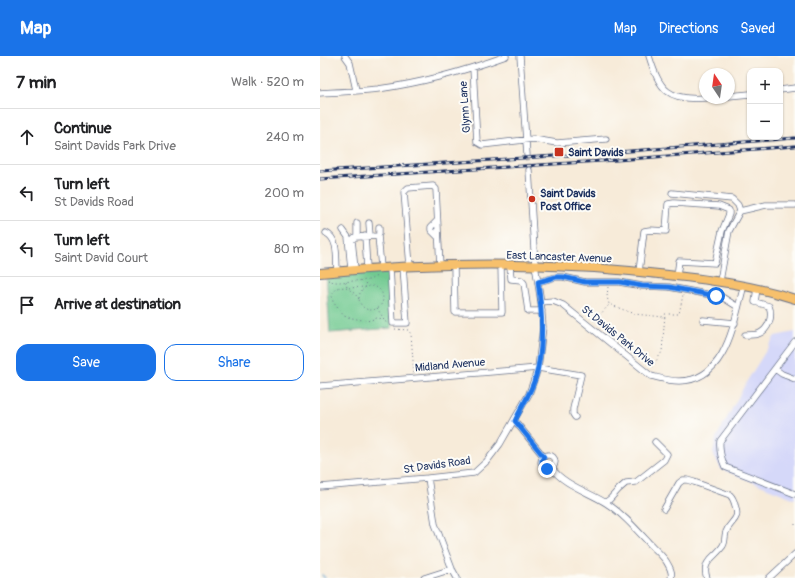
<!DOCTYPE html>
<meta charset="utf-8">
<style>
:root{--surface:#fff;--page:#f6f6f6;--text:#202124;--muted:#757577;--line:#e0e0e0;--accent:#1a73e8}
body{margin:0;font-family:Pangolin,sans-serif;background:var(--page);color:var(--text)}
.controls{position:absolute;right:12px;top:12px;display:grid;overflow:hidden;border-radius:8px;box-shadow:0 1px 3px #0004}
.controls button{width:36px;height:36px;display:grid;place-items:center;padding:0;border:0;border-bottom:1px solid var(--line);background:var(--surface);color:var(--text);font:20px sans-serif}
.compass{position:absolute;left:379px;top:12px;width:36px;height:36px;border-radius:50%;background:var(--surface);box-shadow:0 1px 3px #0004;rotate:347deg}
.stop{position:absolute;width:12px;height:12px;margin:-9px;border:3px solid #1a73e8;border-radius:50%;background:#fff}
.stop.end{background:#1a73e8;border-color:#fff;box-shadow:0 1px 4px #0008}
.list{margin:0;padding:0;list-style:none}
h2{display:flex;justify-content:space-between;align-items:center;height:52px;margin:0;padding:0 16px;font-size:17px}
h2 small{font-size:13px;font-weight:400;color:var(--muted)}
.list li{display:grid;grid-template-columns:26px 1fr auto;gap:12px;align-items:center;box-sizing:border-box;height:56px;padding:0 16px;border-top:1px solid var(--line)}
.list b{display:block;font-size:15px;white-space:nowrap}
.list p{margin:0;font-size:13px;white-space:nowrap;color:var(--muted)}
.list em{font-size:13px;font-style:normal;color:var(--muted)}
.actions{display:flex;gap:8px;padding:12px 16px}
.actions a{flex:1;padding:9px 0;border:1px solid var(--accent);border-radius:12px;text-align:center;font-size:14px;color:var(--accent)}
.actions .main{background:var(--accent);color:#fff}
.icon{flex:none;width:22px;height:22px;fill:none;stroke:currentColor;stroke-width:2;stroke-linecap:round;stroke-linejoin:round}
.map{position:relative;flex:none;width:475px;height:522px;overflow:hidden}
header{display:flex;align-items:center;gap:24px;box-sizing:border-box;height:56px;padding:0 20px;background:var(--accent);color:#fff}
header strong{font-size:19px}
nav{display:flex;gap:22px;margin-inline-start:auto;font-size:14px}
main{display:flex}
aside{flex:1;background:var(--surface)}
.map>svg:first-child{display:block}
.built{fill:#d5d8f9}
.park{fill:#6fc990;stroke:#457c77}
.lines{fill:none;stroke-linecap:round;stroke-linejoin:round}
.stream{stroke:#5ea3d3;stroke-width:1.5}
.minor-tunnel{stroke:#cbc5c0;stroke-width:5.5;stroke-dasharray:5.5 3;stroke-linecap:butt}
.minor-casing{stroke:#687189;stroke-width:7}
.highway-casing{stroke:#687189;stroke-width:10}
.path{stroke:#687189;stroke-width:1;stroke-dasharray:1 3;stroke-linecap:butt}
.minor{stroke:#fff;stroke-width:5.5}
.highway{stroke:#f7c06c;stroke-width:8}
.rail-casing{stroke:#1b2f5e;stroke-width:3}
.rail{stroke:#fdfcf7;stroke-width:1.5;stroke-dasharray:4.5;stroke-linecap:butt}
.route{stroke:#1a73e8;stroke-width:5}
.poi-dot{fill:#c8321e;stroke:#fdfcf7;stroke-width:1.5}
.labels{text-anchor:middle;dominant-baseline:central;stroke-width:4;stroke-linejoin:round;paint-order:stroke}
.street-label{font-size:11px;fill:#1b2f5e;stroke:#fdfcf7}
.poi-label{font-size:11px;font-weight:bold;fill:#1b2f5e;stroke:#fdfcf7;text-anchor:start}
</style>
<header>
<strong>Map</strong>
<nav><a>Map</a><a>Directions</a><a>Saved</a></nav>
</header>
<main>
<aside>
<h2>7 min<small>Walk · 520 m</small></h2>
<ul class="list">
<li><svg class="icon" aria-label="ahead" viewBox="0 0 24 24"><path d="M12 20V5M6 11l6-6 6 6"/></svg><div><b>Continue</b><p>Saint Davids Park Drive</p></div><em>240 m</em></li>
<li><svg class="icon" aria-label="left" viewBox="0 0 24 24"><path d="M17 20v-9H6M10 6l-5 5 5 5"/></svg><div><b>Turn left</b><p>St Davids Road</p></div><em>200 m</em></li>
<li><svg class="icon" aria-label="left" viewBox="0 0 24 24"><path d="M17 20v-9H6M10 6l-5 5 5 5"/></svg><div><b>Turn left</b><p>Saint David Court</p></div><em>80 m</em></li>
<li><svg class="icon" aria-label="arrive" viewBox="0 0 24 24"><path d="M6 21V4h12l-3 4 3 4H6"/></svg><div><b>Arrive at destination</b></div></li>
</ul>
<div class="actions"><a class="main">Save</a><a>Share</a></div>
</aside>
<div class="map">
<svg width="475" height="522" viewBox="0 0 475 522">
<rect width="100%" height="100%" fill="#fdfcf7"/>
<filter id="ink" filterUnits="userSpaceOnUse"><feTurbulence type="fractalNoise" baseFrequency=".025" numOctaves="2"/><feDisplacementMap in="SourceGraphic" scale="8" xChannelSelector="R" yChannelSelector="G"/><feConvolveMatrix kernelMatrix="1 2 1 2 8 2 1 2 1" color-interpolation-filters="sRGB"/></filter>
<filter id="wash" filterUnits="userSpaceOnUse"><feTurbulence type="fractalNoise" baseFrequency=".012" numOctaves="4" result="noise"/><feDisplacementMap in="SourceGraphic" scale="16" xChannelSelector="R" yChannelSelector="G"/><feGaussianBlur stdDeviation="0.9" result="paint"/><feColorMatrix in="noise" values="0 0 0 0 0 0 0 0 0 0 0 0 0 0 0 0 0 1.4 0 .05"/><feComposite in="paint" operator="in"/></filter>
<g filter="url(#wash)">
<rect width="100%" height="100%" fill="#f7ebd9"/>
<!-- built -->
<path class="built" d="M475,276V443L401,413L393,397L396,382L427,325L455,280Z"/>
<!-- park -->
<path class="park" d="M65,211L68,217L72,272L10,277L6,216Z"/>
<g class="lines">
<!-- stream -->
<path class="stream" d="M2,519L5,522"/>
</g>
</g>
<g filter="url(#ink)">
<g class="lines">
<!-- minor-tunnel -->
<path class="minor-tunnel" d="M207,99L209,114"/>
<defs>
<path id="minor" d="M25,0L30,7L36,34
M200,0L207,99
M329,0C340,35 348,45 386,42
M153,12L157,86L162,89L213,83L237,87L286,83
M460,34L475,32
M0,37C19,36 39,35 58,33C102,27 145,15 186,0
M409,40L430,38
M352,137L412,143L418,149L420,155
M117,165L111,171V174L118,181
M37,167V181
M49,167L50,180
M23,174L28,181L31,213
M6,177C19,183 16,203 17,215
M45,180L47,212
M58,180L61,211
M90,210L84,136L88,132L113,130L116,133L120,210
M134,210L135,256H182L181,210
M190,210L191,223L201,224L204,227L208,255H222
M70,211L73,267H87L83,210
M35,213L32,184L35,181L58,180L59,178V171
M319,216L324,175L330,174L346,175L348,148L354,147L399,150L409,154V158L402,175L395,207L359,205L357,220
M400,225L409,175L420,155L446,149H475
M218,226L236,221H243L265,226H299L322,230L349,231L402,241L418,251
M221,246L233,245L243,249L331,320C340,322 349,325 359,325C407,325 414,265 424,229
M383,264L415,267
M425,279C429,279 434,279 438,278C449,274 453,260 449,250L435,246L437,232
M475,286L400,385C399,395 401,402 405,411L475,438
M455,313L462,318L475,323
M0,330L218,312L261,319L253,353V358L255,361
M195,365L224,401
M221 406a7 7 0 1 1 14 0a7 7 0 1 1-14 0Z
M232,412C242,428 271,437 286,447C302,457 316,473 329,487C335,493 341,498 346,505C349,510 353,516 351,522
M108,422L115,468L132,513L137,522
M0,431L108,422L154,417L167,405L180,388L209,338L218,312L223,271L221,246L215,209L209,114
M286,446L290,443L299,433L306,427L316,426L344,404L347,398L335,386
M344,453L359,427L363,424H367L374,426L410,439C413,442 414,445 415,449C421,465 410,464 406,476C404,481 406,487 402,491C394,502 381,506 387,522
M104,522L132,513
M449,522L475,498"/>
<path id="highway" d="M0,217C115,206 233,205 348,219C391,224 433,229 475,243"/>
</defs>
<!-- minor casing -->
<use href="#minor" class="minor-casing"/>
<!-- highway casing -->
<use href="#highway" class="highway-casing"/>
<!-- path -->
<path class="path" d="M8,224L14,226H19L49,224L57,220
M26,226L27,232L46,231L45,225
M39 242a12 12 0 1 1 24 0a12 12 0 1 1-24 0Z
M288,231L287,241L289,248L314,258L344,261
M39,243C32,233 18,224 12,240L13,246L24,260L27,261L47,265L57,262L64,263
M57,252L67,268
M274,265L289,249
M75,273L88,274L91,278L94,318
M332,311L342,296L345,258H359L363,239
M475,469V467"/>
<!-- minor -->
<use href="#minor" class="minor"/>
<!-- highway -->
<use href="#highway" class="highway"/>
<defs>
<path id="rail" d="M0,115L297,96L475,82
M0,123L297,104L475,90"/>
</defs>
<!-- rail casing -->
<use href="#rail" class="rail-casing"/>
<!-- rail -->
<use href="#rail" class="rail"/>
</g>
</g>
<g class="lines" filter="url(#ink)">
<!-- route -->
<path class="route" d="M227,413L222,410V404L224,401L220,396L195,365C203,348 215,330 218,311C224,283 222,254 218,226L236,221H243L265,226H300L322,230L349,231L396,240"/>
</g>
<!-- markers -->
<g class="poi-dot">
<rect x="234" y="91" width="10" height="10" rx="2"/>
<circle cx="212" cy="143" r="4"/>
</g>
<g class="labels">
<!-- street labels -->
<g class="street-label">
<text transform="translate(145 51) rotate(-94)">Glynn Lane</text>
<text transform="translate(239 201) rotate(2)">East Lancaster Avenue</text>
<text transform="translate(298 280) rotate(39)">St Davids Park Drive</text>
<text transform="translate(130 309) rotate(-5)">Midland Avenue</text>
<text transform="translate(117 409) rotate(-8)">St Davids Road</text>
</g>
<!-- poi labels -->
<g class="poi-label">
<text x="248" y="96">Saint Davids</text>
<text x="220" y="137">Saint Davids<tspan x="220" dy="13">Post Office</tspan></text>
</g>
</g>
</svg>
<div class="controls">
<button>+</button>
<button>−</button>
</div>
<svg class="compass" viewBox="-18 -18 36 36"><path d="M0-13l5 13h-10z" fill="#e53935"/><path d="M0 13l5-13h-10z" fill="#757577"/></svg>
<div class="stop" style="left:396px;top:240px"></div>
<div class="stop end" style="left:227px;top:413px"></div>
</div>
</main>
